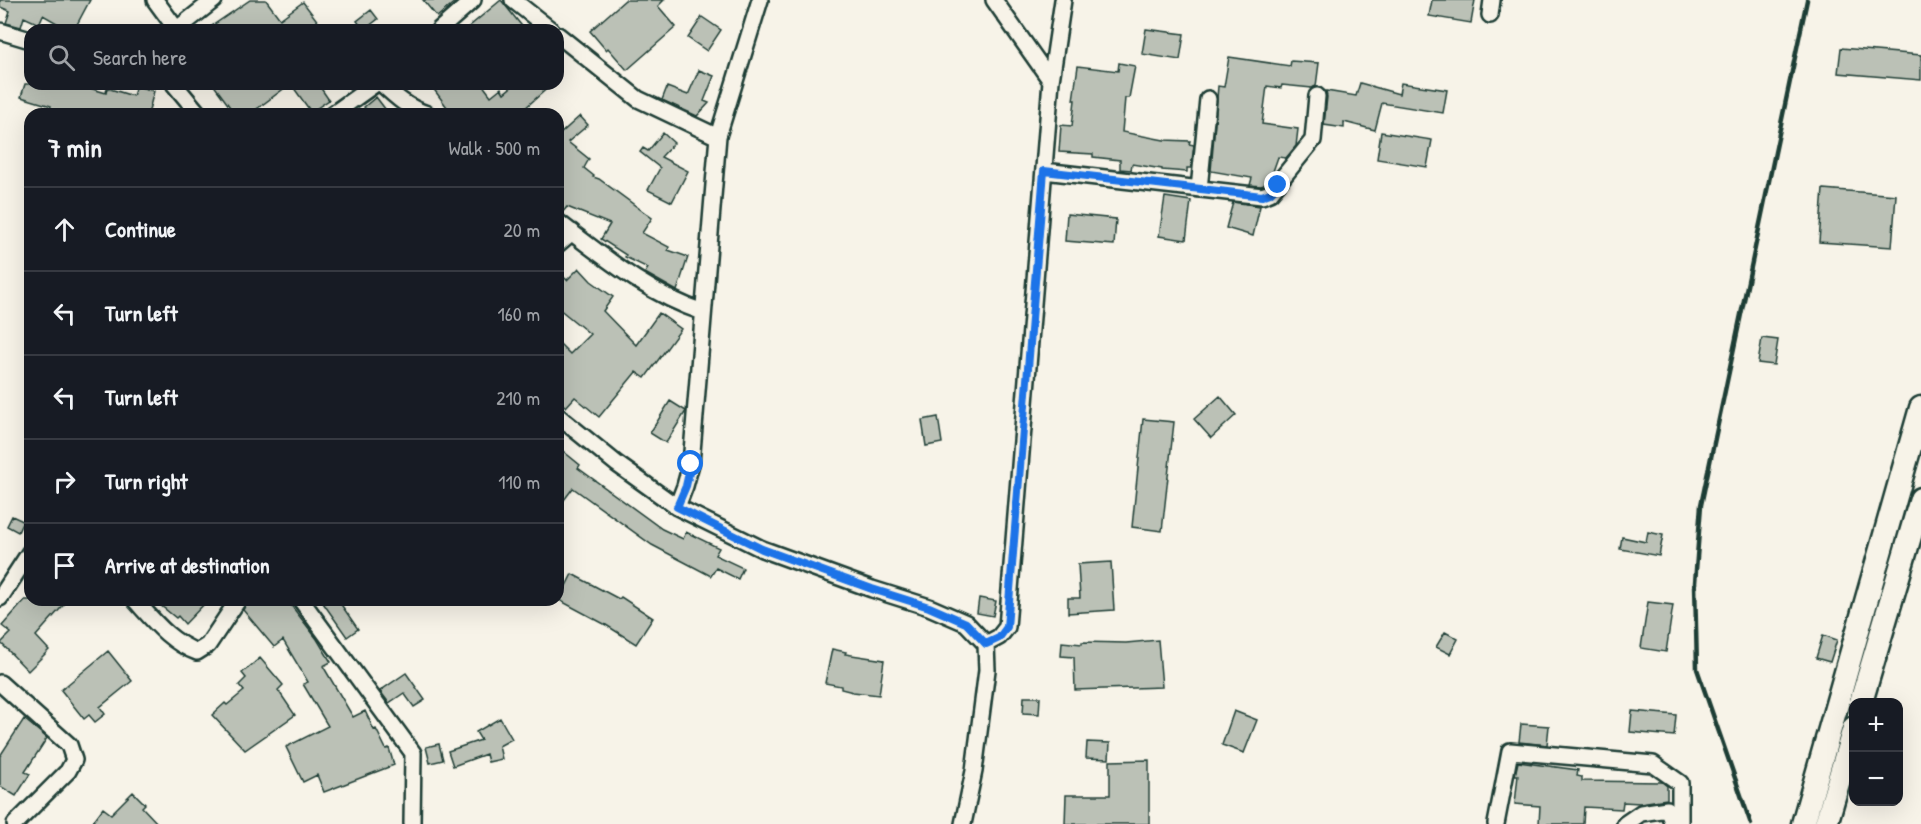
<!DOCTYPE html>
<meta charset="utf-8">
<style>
:root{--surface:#171b24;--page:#20242c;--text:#f1f3f6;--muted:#9ea1a6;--line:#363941}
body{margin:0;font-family:"Patrick Hand",sans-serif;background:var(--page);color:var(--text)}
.controls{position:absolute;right:18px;bottom:18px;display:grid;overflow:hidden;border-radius:12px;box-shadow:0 6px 24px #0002}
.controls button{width:54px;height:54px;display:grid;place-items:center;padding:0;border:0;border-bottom:2px solid var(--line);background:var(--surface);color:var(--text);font:30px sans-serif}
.stop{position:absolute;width:18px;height:18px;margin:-14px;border:4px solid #1a73e8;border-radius:50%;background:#fff}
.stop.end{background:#1a73e8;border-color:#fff;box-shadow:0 2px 6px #0008}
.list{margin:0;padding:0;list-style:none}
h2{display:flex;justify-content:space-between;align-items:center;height:78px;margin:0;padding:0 24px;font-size:26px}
h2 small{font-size:20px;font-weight:400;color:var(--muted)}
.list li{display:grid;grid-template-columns:39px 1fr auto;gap:18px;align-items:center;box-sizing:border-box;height:84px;padding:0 24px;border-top:2px solid var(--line)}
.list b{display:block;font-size:22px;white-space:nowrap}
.list em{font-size:20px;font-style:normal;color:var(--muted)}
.icon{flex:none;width:33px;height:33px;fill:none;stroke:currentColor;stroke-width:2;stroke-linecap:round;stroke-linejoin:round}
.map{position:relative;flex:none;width:1921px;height:824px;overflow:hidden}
.search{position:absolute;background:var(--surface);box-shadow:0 6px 24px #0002;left:24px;top:24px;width:540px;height:66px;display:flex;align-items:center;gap:15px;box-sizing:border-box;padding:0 21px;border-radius:18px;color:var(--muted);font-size:22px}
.panel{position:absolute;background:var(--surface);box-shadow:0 6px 24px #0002;left:24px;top:108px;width:540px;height:498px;border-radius:18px}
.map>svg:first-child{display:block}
.building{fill:#bbc1b6;stroke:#1f3d34;stroke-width:1.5}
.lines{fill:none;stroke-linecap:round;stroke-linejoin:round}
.minor-casing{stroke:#1f3d34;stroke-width:20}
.highway-casing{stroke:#1f3d34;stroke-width:27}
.minor{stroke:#f7f3e8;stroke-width:15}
.highway{stroke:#f7f3e8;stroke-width:22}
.rail{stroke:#1f3d34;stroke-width:4.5}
.route{stroke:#1a73e8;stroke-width:8}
</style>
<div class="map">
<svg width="1921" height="824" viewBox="0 0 1921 824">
<rect width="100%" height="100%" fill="#f7f3e8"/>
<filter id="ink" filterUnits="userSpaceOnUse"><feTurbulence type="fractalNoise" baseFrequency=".0167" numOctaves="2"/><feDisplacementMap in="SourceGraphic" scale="12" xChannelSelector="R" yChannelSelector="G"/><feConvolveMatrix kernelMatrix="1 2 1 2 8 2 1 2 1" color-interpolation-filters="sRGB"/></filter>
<g filter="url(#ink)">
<!-- building -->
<path class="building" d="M0,0H90L74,30H69L43,15L39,24L24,17L21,27L6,23L10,11L0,7Z
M250,0H266L280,19L303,2L319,23L309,30H206Z
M423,0H457L437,17Z
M501,0L525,30H465Z
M625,0H664L658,6L676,27L627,70L608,48L606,50L590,31Z
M1432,0H1475L1471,23L1429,16Z
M371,10L378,19L364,30L357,21Z
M702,17L721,30L707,51L688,38Z
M1146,29L1184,34L1180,60L1142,54Z
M1841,48L1921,55V80L1838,73Z
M1229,57L1290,66L1291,61L1319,63L1316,86L1312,88L1282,85L1281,88L1267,86L1262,124L1298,129L1296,146L1286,158L1278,157L1271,177L1264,185L1261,186L1250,185L1252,178L1211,171L1218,86L1224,87Z
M1119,63L1135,66L1129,98H1125L1122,132L1164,140L1190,141L1189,144L1194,145L1191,168H1187V172L1162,170V169L1132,164L1131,170L1120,169V160L1093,157V154L1059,152L1061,125L1072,126L1075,100H1073L1078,66L1118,71Z
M699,70L714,76L704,101L709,103L697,116L662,100L667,87L688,95Z
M1360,83L1399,94L1401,83L1447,90L1443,113L1382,103L1375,130L1344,122V128L1324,125L1327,97L1326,91L1356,96Z
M25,84H76L106,93L107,88L133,96L136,86L154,91L148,114H64L50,109L51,106L21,97Z
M213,84H290L250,114H235Z
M291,84H318L329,100L311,112Z
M430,84H482L491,96L501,88L504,93L515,84H552L524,109L528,114H452Z
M376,97L389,114H370L364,107Z
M580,116L588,125L568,142L589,159L584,168L594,176L593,177L599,179L652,218L642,233L669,247L668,250L688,257L677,291L645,273L648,268L625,257L626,255L601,239L610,224L567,207L562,213L558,212V133L560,134Z
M1381,132L1432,140L1427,167L1377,159Z
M663,133L674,143L661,157L688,171L672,202L648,190L660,168L640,152L643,148L648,151Z
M1823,189L1896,195L1892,247L1819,242Z
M1165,197L1191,201L1186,240L1159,236Z
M1233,202L1260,206L1253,236L1226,228Z
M1067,214L1116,219L1114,245L1065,241Z
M579,268L591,281L613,297L603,311L636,345L659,313L681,329L645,378L636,372L599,417L575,397L566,407L558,400V342L570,354L590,334L558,308V272L567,280Z
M1762,338L1778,340L1774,365L1758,363Z
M1220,396L1236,415L1211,438L1194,419Z
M670,401L686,411L666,443L650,433Z
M938,417L942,443L926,446L922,420Z
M1143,419L1174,422L1162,531L1132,527Z
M558,447L580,465L578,468L662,529L683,539L686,532L719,548L715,555L743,568L738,579L716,568L711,576L652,545L573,488L558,508Z
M12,516L23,521L18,532L7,526Z
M1648,532L1663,535L1659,556L1620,549L1622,537L1646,542Z
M1111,562L1114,610L1068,613V598H1080L1078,564Z
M572,574L619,599L621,597L653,618L636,644L606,625L559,600Z
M979,598L996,601L993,616L977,613Z
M25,600H68L36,636L49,650L28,671L1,643L11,633L2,626Z
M154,600H208L185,624L178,616L176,618Z
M248,600H287L317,639L331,662L323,666L353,717L365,711L374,730L376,729L386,749L389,748L394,765L324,792L317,775L303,782L286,747L328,726L303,684L308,682L283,640L274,647L243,610Z
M321,600H338L358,629L347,637Z
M1648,602L1673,605L1666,652L1641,648Z
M1445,632L1458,639L1450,654L1436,647Z
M1823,635L1837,640L1830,662L1816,658Z
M1158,640L1162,687L1075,690L1074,657L1061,656L1062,642L1082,644V642L1126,643Z
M832,649L846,652L845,654L884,660L879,695L853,692L841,689V686L825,683Z
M108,651L132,681L100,707L105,714L95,722L89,715L84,719L61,690Z
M260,658L283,685L278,690L295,715L245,750L212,715L225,703L227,705L244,691L239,685L246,678L242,673Z
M406,673L425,700L414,707L404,693L389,703L380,691Z
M1024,697H1040L1039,714L1023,713Z
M1234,711L1257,720L1244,753L1222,745Z
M1632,711L1676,715L1674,736L1630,732Z
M500,718L512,739L499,746L502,759L488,762L486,754L453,766L448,751L481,740L476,732Z
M24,719L47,738L25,772L30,774L16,796L0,786V756Z
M1521,724L1549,726L1547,745L1519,742Z
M1087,742L1110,743L1109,759L1086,758Z
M439,744L443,760L430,763L426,747Z
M1149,760V824H1065L1066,795H1110V761Z
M1518,762L1578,770L1577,776L1582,777V781L1662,782L1667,786V799L1640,803L1623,802L1622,809L1584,807L1583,824H1539L1540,806L1515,804L1518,775H1515Z
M133,792L145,804L142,807L158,824H91L103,808L111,814Z"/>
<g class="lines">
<defs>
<path id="minor" d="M155,0L177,30
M513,0L551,30
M994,0L1051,81
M1490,15L1492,0
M176,30L214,0
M439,30L473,0
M0,31L30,40
M558,35L638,99L718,137
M174,84L199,114
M382,84C396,97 408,108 427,114
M333,114L375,84
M1044,171L1262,196L1270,193L1313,140L1317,96
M1199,189L1208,99
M558,222C604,257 648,294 703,312
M558,244L572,232
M558,416L617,464L677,507L762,549L872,589L929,607L966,623L986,644L987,670L974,771L963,824
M677,507L685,486L691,464L718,136L760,0
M0,598L30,552
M135,600C154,621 170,642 197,652L208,645L238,600
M301,600L413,753L412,824
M986,644L999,637L1007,627L1051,81L1063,0
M0,683L69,745L74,760L68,771L15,824
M1496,824L1510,751L1653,764L1680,783V824
M1625,824L1641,813L1667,809L1673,824"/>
<path id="highway" d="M1861,702L1921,499
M1803,824L1921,408
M1826,824L1854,728"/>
</defs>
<!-- minor casing -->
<use href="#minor" class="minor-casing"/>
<!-- highway casing -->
<use href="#highway" class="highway-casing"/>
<!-- minor -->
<use href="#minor" class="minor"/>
<!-- highway -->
<use href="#highway" class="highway"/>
<!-- rail -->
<path class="rail" d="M1751,824L1697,669L1695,583L1701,505L1807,0"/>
</g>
</g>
<g class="lines" filter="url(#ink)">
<!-- route -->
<path class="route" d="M691,464L686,486L677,507L762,549L872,589L929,607L966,623L986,644L999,638L1007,627L1044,171L1262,196L1270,193L1278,185"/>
</g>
</svg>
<div class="controls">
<button>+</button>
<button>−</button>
</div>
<div class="stop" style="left:691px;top:464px"></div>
<div class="stop end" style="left:1278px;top:185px"></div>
<div class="search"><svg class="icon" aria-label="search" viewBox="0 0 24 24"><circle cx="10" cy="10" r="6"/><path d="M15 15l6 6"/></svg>Search here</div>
<section class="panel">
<h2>7 min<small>Walk · 500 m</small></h2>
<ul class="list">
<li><svg class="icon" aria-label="ahead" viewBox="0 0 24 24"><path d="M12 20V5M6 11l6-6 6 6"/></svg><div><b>Continue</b></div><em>20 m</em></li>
<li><svg class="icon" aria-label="left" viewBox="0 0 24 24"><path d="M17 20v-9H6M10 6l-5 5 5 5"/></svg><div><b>Turn left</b></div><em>160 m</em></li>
<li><svg class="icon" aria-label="left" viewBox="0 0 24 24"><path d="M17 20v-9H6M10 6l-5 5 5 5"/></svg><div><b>Turn left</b></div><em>210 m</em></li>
<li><svg class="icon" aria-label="right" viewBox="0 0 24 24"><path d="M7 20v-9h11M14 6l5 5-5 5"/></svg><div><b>Turn right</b></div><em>110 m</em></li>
<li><svg class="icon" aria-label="arrive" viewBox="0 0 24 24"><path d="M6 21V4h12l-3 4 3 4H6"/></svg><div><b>Arrive at destination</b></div></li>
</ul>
</section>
</div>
